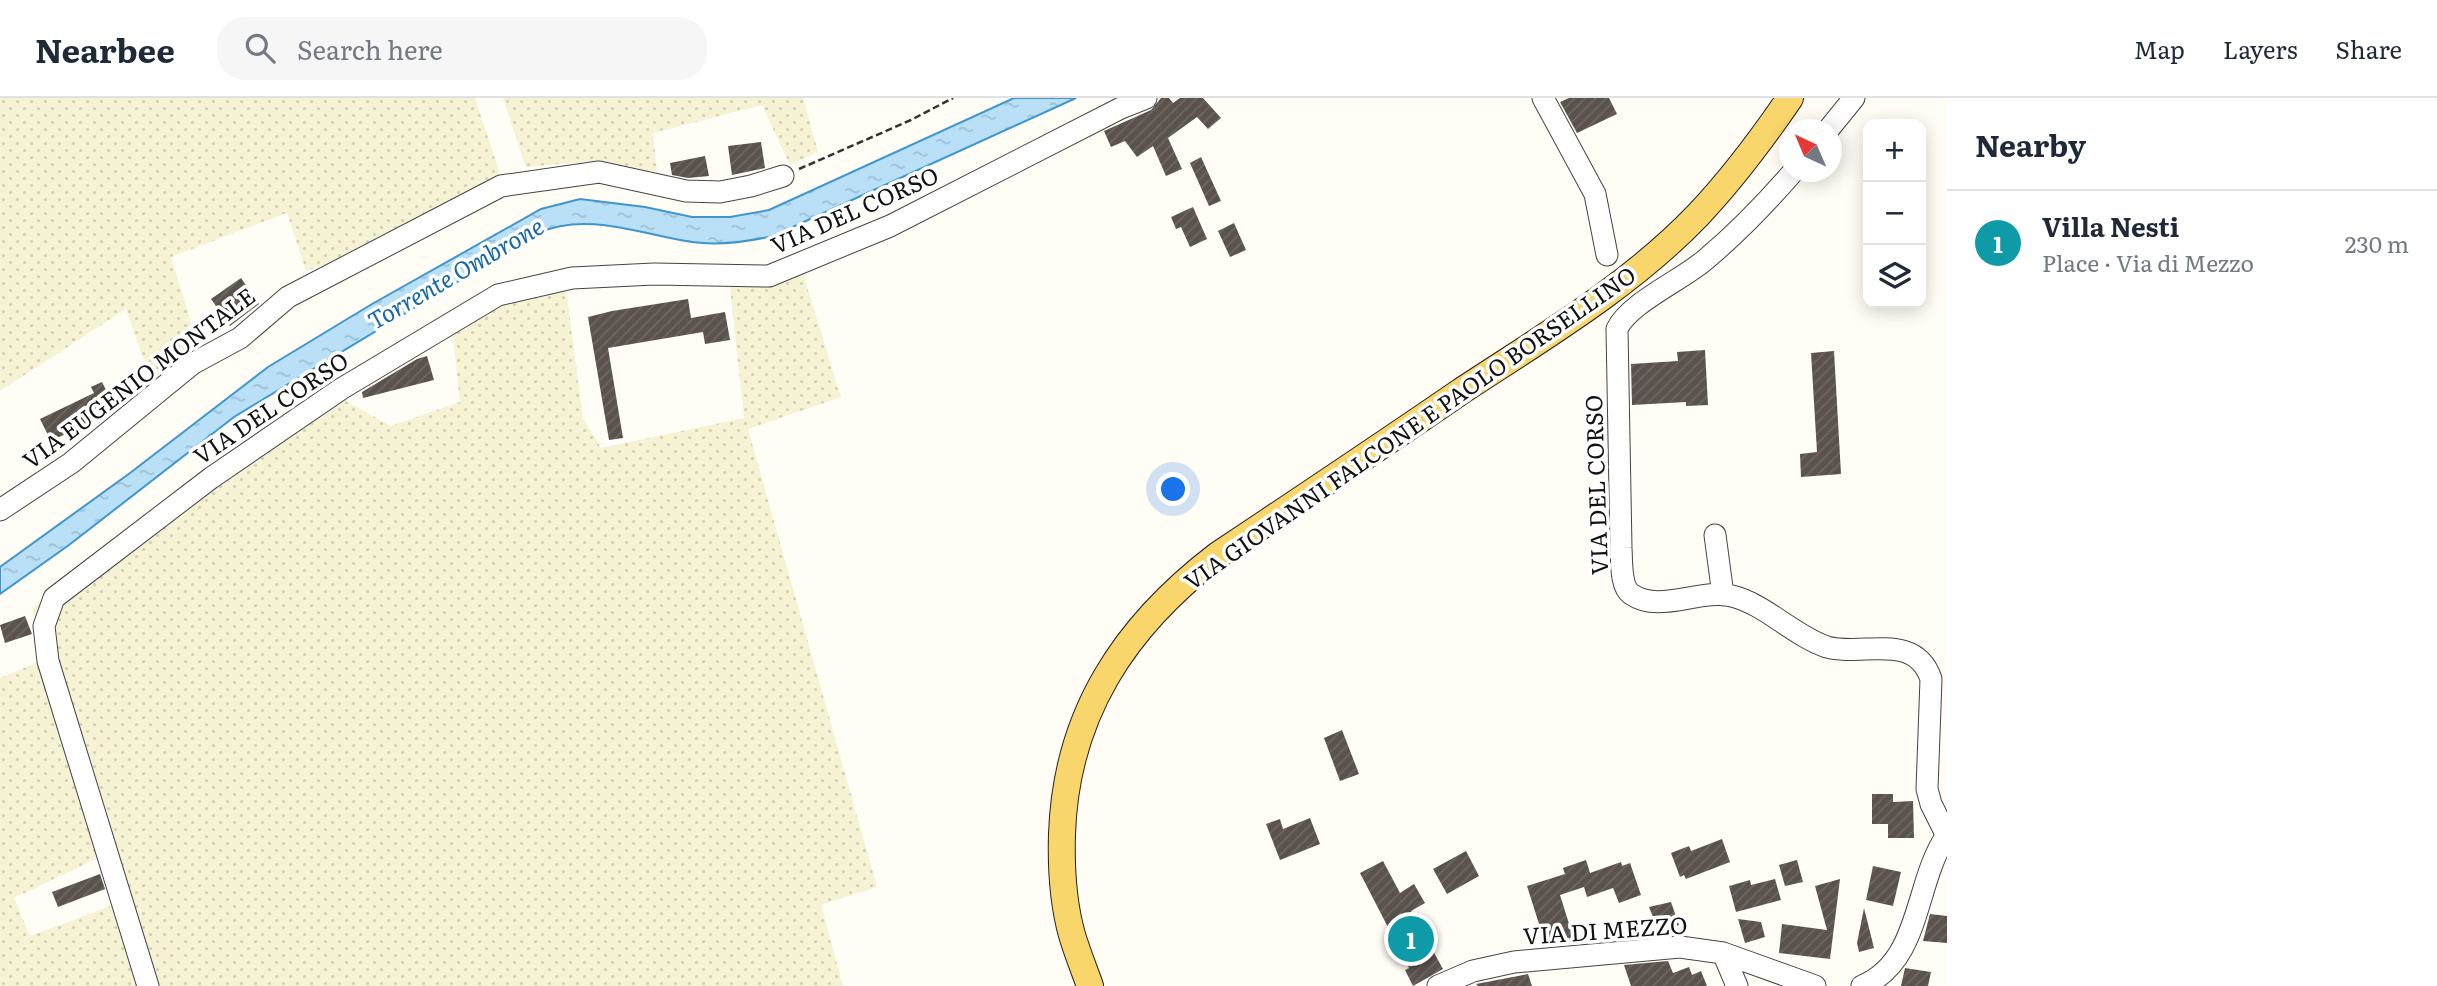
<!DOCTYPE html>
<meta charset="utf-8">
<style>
:root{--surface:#fff;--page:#f6f6f7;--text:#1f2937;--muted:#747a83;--line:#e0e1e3;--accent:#db2777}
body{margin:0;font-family:Literata,serif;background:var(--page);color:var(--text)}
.controls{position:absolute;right:21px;top:21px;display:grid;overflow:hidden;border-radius:14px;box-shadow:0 4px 18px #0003}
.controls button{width:63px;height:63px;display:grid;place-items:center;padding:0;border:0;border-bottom:2px solid var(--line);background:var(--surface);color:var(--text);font:35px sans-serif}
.compass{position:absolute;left:1779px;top:21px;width:63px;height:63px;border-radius:50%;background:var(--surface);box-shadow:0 4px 18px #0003;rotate:316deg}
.you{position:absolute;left:1174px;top:392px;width:24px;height:24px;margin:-18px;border:5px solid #fff;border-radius:50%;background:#1a73e8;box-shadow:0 0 0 10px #1a73e833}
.badge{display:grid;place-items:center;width:46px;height:46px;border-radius:50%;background:var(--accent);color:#fff;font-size:23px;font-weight:700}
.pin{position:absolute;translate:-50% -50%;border:4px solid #fff;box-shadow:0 2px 7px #0006}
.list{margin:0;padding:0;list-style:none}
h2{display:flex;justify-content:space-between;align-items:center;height:91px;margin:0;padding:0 28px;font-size:30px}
h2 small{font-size:23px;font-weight:400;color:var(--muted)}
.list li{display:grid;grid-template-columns:46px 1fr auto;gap:21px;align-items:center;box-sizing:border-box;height:105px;padding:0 28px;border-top:2px solid var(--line)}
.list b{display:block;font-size:26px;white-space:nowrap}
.list p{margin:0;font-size:23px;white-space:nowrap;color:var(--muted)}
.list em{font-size:23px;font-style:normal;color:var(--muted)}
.icon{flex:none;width:38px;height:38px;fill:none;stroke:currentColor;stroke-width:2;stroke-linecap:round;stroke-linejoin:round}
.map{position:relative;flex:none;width:1947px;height:888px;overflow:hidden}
header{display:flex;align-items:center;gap:42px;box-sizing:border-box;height:98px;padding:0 35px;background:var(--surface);border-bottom:2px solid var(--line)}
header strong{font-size:33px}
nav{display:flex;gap:38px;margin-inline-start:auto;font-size:24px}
.search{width:490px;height:63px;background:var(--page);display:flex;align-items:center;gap:18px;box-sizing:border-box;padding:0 24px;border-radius:28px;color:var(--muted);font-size:26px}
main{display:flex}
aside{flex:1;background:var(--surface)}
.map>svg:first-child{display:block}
.farmland{fill:url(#farmland-dots);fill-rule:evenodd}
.water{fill:url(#water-ripples);stroke:#3f96cf;stroke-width:2}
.building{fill:url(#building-hatch)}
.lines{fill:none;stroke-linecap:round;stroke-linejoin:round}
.minor-casing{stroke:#444;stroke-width:23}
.major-casing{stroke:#222;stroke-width:28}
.path{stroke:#333;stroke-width:2.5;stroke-dasharray:7 3.5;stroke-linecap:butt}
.minor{stroke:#fff;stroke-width:21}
.major{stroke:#f9d66b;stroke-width:26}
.labels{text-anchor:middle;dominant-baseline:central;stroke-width:7;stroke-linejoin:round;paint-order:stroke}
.street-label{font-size:23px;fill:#111;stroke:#fff}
.water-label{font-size:24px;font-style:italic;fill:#1768a6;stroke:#fff}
</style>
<header>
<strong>Nearbee</strong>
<div class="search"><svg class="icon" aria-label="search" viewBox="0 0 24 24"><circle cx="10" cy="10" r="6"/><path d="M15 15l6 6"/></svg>Search here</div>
<nav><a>Map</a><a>Layers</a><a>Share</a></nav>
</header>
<main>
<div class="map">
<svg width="1947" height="888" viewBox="0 0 1947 888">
<defs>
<pattern id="farmland-dots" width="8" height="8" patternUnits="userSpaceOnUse" patternTransform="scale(1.75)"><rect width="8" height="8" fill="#f6f3d4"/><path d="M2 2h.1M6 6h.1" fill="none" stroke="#d2cfb5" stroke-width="1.8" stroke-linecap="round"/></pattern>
<pattern id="water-ripples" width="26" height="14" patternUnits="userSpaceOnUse" patternTransform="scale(1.75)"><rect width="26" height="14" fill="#b9e0f7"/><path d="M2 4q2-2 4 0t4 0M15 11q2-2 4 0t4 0" fill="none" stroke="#9ebfd3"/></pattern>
<pattern id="building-hatch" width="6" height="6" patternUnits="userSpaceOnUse" patternTransform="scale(1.75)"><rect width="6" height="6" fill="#5a524d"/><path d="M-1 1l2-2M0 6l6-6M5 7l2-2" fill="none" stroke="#6d6662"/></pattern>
</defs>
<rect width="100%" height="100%" fill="#fffdf5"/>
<!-- farmland -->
<path class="farmland" d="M0,0H475L500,76L357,156L306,173L287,115L171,159L199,250L151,283L126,211L0,293Z
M503,0H803L818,54L790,67L762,7L653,35L657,74L590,63L526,69Z
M803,176L841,299L748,331L877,789L821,807L843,888H0V580L46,561L32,511L196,381L326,292L391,328L460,304L452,229L504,200L566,191L583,320L601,350L744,320L730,189ZM100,759L114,807L30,838L14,800Z"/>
<!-- water -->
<path class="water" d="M1014,0H1076L773,138C746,144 719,148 692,144C642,137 588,113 538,135L234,319L69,447L0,496V469L130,375L268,269L372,206L541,111L580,101L645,109L692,119H730L769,112Z"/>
<!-- building -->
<path class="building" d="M1161,0H1169L1173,5L1180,0H1203L1221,20L1208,31L1197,19L1168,40L1182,71L1166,78L1153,48L1137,59L1125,43L1111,49L1104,33L1151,12Z
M1569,0H1609L1617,16L1577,35L1560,4Z
M761,44L765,70L732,77L728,48Z
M705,58L709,78L688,80L672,77L670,65Z
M1201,59L1221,103L1209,108L1190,65Z
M1193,109L1207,141L1190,149L1181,129L1176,131L1171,119Z
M1234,125L1246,152L1230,159L1218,133Z
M241,180L259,206L230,228L211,201Z
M688,201L691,220L725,214L730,242L705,246L703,234L608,250L623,340L609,342L588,219L612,213Z
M1705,252L1708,307L1686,308V304L1632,307L1631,266L1678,263L1677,254Z
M1834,253L1841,376L1801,379L1800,356L1817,354L1811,255Z
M427,258L434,282L363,300L362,294L417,261Z
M102,284L116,312L51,343L40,321L94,295L91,289Z
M25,518L32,536L5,545L0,527Z
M1342,632L1359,676L1340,683L1324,640Z
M1872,696H1893V704L1913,703L1914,740H1888V726H1872Z
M1310,720L1320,746L1280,762L1266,726L1280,721L1283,731Z
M1722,741L1730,764L1686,781L1684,777L1680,779L1671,755L1689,748L1691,753Z
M1466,753L1479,778L1447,796L1433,771Z
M1586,762L1590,775L1621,764L1622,768L1630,765L1641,797L1619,805L1613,790L1587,799L1584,789L1560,797L1575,845L1546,848L1527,788L1565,776L1563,770Z
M1797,762L1803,784L1785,788L1779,767Z
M1383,763L1400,795L1414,786L1425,805L1411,813L1443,871L1413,888L1405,872L1409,870L1360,775Z
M1873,768L1901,774L1893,808L1866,802Z
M100,776L105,791L58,809L52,794Z
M1775,781L1781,802L1736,814L1729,788L1750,782L1751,787Z
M1840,781L1830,861L1779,855L1782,826L1827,832L1815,788Z
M1671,804L1679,827L1659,834L1649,809Z
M1864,810L1874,850L1859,854L1857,845Z
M1930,816L1947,818V845L1923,843Z
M1738,821L1761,824L1765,839L1745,845Z
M1668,863L1673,875L1689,869L1692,877L1701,873L1707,888H1631L1624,867Z
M1905,870L1931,874L1928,888H1901Z
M1528,876L1532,888H1478L1476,886Z"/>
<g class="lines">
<defs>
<path id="minor" d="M1543,0L1595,96L1607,157
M1828,32L1854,0
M1793,74C1766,105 1737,135 1705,162C1682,182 1629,205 1617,231L1621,450C1622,463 1620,488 1631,496C1660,516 1700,490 1732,498C1765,506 1794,538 1827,549C1862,559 1915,533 1931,581L1927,691L1931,706L1947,738
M0,412L71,365L192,266L240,240L288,199L501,88L599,74L686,93L720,94L751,88L783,78
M1715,437L1723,497
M1723,855L1737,888
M148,888L48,563L44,528L54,500L211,380L341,291L498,197L572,180L654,176L769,178L890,128L1121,10L1146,0
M1438,888L1473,873L1514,864L1680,849L1723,855L1815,888
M1862,888C1922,863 1914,784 1947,737"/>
<path id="major" d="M1090,888C1084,871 1077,854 1072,837C1063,805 1061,769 1062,736C1066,616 1125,528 1218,457C1299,403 1380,349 1460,294C1542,240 1630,188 1698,117C1733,80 1762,41 1790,0"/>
</defs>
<!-- minor casing -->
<use href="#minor" class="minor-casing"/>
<!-- major casing -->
<use href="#major" class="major-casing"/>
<!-- path -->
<path class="path" d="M799,71L911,22L953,0"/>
<!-- minor -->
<use href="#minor" class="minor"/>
<!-- major -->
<use href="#major" class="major"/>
</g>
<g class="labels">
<!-- street labels -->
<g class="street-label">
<text transform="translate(854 111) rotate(-24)">VIA DEL CORSO</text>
<text transform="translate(138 279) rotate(-37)">VIA EUGENIO MONTALE</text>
<text transform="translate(270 309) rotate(-34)">VIA DEL CORSO</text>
<text transform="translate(1409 329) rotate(-35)">VIA GIOVANNI FALCONE E PAOLO BORSELLINO</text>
<text transform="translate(1595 387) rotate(-92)">VIA DEL CORSO</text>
<text transform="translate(1605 831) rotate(-4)">VIA DI MEZZO</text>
</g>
<!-- water labels -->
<g class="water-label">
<text transform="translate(455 174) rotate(-30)">Torrente Ombrone</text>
</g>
</g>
</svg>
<div class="controls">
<button>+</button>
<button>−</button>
<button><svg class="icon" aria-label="layers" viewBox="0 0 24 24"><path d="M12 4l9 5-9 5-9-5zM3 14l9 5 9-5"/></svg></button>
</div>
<svg class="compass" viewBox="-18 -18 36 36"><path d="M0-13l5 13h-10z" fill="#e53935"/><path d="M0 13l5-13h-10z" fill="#747a83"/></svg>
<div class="you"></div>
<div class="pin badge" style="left:1411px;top:841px;background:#0f9aa8">1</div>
</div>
<aside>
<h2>Nearby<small></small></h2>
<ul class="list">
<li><span class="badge" style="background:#0f9aa8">1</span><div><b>Villa Nesti</b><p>Place · Via di Mezzo</p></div><em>230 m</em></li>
</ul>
</aside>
</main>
